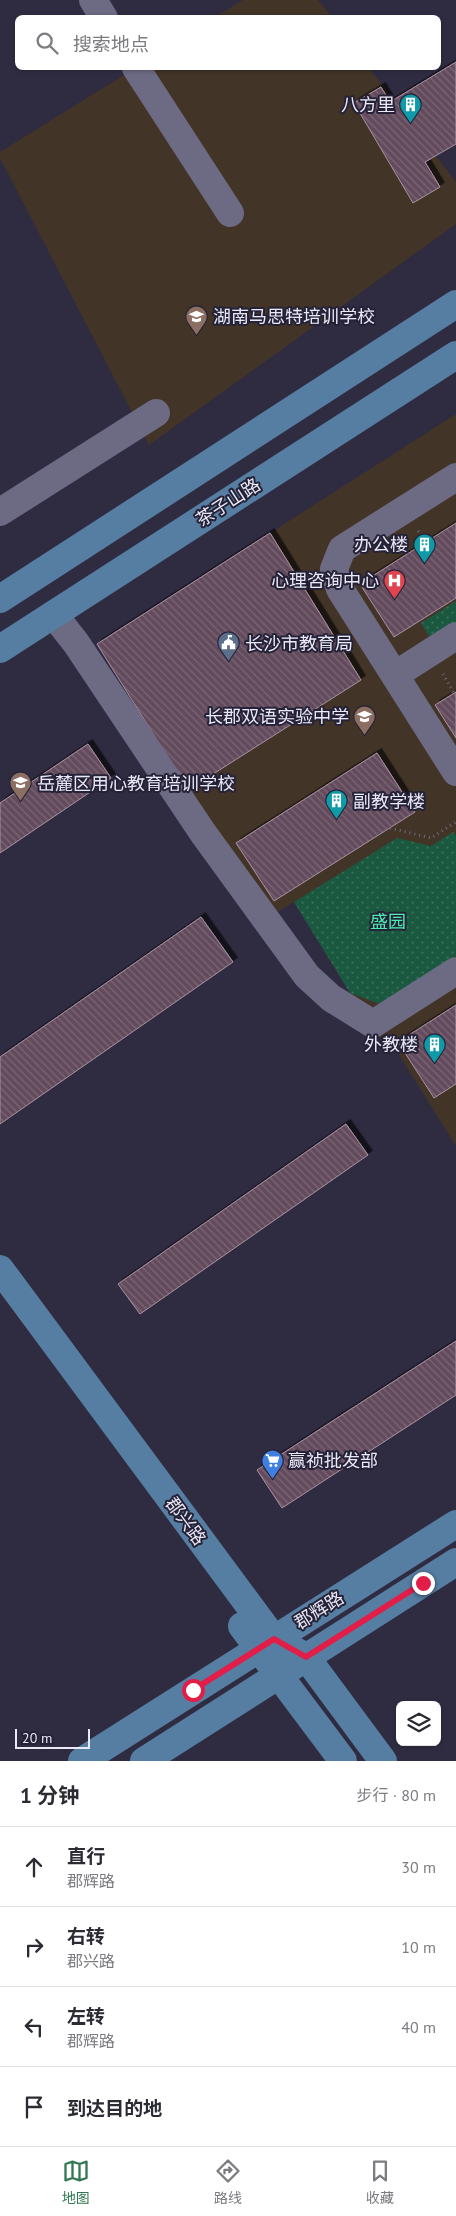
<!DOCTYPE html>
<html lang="zh">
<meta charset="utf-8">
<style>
:root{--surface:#fff;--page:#f7f7f7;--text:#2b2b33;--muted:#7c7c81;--line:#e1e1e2;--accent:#337854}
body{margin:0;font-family:"PT Sans","Noto Sans SC",sans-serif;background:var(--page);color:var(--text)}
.controls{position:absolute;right:15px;bottom:15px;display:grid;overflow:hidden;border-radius:8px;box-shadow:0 1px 4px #0004}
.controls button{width:45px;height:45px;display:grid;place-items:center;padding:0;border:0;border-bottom:1px solid var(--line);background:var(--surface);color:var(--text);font:25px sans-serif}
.scale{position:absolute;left:15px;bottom:12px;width:75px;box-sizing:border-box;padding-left:5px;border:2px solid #e9e8f7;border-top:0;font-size:14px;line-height:18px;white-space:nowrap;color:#e9e8f7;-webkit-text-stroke:4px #252237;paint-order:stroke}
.stop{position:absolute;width:15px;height:15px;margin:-11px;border:4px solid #e11d48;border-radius:50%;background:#fff}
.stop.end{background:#e11d48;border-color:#fff;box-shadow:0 1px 5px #0008}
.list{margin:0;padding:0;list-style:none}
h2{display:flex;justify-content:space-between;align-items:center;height:65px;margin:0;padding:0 20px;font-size:21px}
h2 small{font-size:16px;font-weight:400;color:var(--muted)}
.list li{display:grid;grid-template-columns:32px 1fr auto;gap:15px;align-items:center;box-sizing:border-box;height:80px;padding:0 20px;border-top:1px solid var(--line)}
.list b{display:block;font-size:19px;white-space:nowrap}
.list p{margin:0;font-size:16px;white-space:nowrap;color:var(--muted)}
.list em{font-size:16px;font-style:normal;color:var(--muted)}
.icon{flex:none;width:28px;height:28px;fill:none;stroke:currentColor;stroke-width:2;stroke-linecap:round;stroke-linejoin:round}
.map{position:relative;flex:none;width:456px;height:1761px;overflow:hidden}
.search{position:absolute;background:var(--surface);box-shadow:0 1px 4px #0004;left:15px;right:15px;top:15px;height:55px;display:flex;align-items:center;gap:12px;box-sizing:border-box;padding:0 18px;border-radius:8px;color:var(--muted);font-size:19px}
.sheet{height:385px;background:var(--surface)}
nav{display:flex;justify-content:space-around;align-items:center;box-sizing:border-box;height:70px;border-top:1px solid var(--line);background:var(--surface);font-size:14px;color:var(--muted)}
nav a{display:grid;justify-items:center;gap:2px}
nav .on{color:var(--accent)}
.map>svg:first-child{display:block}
.education{fill:#423427}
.park{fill:url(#park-dots)}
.building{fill:url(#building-back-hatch);stroke:#aa91a3;filter:url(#shadow)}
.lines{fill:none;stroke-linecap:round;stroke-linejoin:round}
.path{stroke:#6e6b7f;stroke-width:3;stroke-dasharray:1 4;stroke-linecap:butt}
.minor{stroke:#6d6a84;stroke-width:28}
.major{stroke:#567ea2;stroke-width:28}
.route{stroke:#e11d48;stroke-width:6}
.labels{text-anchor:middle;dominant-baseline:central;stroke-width:4;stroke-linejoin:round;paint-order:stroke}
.poi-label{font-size:18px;fill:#e9e8f7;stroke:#252237;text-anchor:end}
.street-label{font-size:18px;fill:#e9e8f7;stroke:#252237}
.park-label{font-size:18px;fill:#4aebaf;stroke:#252237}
</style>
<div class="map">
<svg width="456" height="1761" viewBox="0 0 456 1761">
<defs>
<pattern id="park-dots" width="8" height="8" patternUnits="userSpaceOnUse" patternTransform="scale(1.25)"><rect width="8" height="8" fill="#1a5840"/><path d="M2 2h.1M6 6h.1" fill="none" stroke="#3b705c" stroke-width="1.8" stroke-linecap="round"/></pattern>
<pattern id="building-back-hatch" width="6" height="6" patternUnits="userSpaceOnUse" patternTransform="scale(1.25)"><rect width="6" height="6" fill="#634c5d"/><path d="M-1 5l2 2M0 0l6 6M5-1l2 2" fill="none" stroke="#796675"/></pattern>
<filter id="shadow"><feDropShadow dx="4.5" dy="-4.5" stdDeviation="0" flood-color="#0009"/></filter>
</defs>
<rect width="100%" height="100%" fill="#2f2c42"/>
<!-- education -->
<path class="education" d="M243,0H318L332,17H215Z
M135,68H369L456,182V224L149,445L0,158V152Z
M456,414V1146L393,1045L346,1016L359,1007L294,902L269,917L188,790L361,680L270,533Z"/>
<!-- park -->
<path class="park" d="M456,601V629L433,643L421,623Z
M453,832L456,836V956L380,1004L350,993L294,902L397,838L431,846Z"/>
<!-- building -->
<path class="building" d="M456,62V144L425,162L440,187L413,203L354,103L381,87L390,102Z
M456,523V598L394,637L360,584Z
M270,533L361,680L188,790L97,644Z
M456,692V738L435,705Z
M88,744L111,778L0,853V803Z
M377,753L415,812L274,901L236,843Z
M201,917L233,962L0,1124V1057Z
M456,1005V1084L434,1098L398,1042Z
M346,1124L368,1155L140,1314L118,1284Z
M456,1341V1395L282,1508L257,1470Z"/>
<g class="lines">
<!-- path -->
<path class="path" d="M418,531L426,542
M443,674L454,693
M390,828L431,838L456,822"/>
<!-- minor -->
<path class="minor" d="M93,0L104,18
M136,68L230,213
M456,477L342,549L334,569L340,589L456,772
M0,512L156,413
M54,615L76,643L203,833L307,976L331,998L373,1024L456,971
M395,675L456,636"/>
<!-- major -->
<path class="major" d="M0,599L456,304
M0,649L456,355
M0,1269L274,1639L306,1657L383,1761
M242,1626L343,1761
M82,1761L456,1524
M144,1761L456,1562"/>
</g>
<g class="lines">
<!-- route -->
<path class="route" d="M193,1690L274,1639L306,1657L423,1583"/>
</g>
<!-- icons -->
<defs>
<symbol id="building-pin" viewBox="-11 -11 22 30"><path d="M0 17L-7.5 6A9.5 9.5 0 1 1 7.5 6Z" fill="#0f9aa8" stroke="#252237"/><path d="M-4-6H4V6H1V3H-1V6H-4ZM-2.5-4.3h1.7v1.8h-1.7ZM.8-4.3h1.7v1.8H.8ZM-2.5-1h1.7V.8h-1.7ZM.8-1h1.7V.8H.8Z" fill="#fff"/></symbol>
<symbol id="school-pin" viewBox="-11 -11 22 30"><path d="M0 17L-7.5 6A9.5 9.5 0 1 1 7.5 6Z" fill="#8d6e63" stroke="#252237"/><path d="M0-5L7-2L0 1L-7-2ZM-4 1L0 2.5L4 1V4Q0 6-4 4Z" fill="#fff"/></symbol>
<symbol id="hospital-pin" viewBox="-11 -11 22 30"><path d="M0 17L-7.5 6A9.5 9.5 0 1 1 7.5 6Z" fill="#e0444e" stroke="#252237"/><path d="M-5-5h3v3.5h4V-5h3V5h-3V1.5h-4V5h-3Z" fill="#fff"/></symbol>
<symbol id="civic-pin" viewBox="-11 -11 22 30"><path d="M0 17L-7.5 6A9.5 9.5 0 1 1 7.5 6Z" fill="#5c6f8a" stroke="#252237"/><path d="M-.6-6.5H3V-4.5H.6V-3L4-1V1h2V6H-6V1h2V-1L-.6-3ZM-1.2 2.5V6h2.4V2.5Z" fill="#fff"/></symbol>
<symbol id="supermarket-pin" viewBox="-11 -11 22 30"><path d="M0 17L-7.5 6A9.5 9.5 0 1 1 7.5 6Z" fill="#3f7fe0" stroke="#252237"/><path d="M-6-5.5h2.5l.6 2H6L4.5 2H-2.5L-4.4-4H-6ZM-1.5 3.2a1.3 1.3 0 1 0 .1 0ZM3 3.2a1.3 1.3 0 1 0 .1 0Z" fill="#fff"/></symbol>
</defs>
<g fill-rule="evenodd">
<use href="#building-pin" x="398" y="92" width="25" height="34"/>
<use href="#school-pin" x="184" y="304" width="25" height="34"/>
<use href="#building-pin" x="412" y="532" width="25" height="34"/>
<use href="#hospital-pin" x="382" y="568" width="25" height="34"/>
<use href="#civic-pin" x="216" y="630" width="25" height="34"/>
<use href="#school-pin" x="352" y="704" width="25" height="34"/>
<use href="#school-pin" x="8" y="770" width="25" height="34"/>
<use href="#building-pin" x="324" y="788" width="25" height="34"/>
<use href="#building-pin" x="422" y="1032" width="25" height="34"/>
<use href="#supermarket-pin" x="260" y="1448" width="25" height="34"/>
</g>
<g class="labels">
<!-- poi labels -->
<g class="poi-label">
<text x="395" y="104">八方里</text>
<text x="213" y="316" text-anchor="start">湖南马思特培训学校</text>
<text x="408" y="544">办公楼</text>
<text x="379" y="580">心理咨询中心</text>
<text x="245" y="643" text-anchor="start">长沙市教育局</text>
<text x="349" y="716">长郡双语实验中学</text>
<text x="37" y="783" text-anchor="start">岳麓区用心教育培训学校</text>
<text x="353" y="801" text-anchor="start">副教学楼</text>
<text x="418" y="1044">外教楼</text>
<text x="288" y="1460" text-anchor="start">赢祯批发部</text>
</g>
<!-- street labels -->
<g class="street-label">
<text transform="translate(228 502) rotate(-33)">茶子山路</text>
<text transform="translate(186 1521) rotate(54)">郡兴路</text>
<text transform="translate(319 1610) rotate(-32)">郡辉路</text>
</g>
<!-- park labels -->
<g class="park-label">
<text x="388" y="921">盛园</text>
</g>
</g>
</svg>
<div class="controls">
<button><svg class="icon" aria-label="layers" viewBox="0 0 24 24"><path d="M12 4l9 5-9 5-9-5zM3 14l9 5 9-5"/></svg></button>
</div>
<div class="scale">20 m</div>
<div class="stop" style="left:193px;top:1690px"></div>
<div class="stop end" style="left:423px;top:1583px"></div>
<div class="search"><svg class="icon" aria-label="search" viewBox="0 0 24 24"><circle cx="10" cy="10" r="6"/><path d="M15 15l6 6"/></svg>搜索地点</div>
</div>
<section class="sheet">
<h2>1 分钟<small>步行 · 80 m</small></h2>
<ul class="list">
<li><svg class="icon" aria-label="ahead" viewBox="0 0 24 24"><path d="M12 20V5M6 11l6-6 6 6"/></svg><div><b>直行</b><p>郡辉路</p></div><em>30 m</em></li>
<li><svg class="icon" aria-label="right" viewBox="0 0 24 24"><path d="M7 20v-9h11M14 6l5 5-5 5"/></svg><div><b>右转</b><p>郡兴路</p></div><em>10 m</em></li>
<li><svg class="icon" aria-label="left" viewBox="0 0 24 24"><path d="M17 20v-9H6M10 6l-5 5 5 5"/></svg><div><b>左转</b><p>郡辉路</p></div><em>40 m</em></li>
<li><svg class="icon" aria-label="arrive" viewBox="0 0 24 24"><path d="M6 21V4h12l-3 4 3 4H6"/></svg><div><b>到达目的地</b></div></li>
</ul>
</section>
<nav>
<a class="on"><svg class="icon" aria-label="map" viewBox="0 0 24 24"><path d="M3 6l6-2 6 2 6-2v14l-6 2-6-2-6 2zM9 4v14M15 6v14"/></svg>地图</a>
<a><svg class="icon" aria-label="directions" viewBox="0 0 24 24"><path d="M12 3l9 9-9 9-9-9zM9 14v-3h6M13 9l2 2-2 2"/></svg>路线</a>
<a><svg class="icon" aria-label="saved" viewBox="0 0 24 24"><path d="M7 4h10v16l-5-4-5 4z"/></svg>收藏</a>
</nav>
